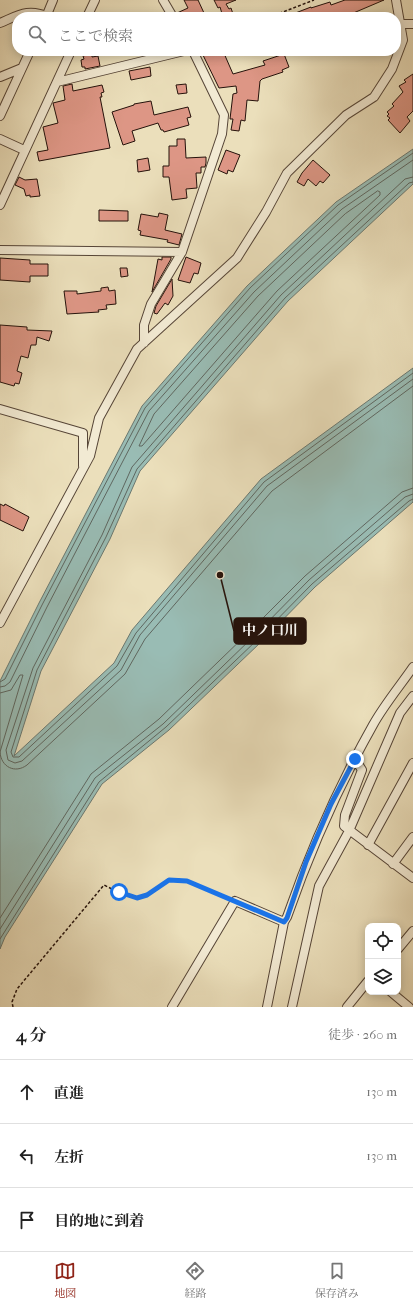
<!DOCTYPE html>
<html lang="ja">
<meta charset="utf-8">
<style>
:root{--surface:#fff;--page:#f2f2f2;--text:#222;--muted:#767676;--line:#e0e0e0;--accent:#8f2418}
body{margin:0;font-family:"IM FELL French Canon","Noto Serif JP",serif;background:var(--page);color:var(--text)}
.controls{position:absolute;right:12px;bottom:12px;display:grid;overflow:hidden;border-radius:8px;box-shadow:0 2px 10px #0003}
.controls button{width:36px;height:36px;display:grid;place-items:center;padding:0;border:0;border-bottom:1px solid var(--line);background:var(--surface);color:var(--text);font:20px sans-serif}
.stop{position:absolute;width:12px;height:12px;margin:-9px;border:3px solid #1a73e8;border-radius:50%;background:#fff}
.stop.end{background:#1a73e8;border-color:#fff;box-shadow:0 1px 4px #0008}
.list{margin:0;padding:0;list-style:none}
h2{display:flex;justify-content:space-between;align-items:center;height:52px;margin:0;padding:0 16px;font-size:17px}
h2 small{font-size:13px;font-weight:400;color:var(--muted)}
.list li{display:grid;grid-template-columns:26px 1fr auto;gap:12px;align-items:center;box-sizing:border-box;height:64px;padding:0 16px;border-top:1px solid var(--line)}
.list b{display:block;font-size:15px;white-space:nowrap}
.list em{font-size:13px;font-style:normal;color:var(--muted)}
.icon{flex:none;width:22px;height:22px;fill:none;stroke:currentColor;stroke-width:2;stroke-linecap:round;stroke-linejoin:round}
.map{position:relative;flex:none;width:413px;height:1007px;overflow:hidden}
.search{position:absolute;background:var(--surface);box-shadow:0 2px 10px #0003;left:12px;right:12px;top:12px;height:44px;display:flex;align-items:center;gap:10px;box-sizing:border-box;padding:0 14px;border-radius:16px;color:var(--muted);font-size:15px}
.sheet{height:244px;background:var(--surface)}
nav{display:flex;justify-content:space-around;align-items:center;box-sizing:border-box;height:56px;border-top:1px solid var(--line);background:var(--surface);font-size:11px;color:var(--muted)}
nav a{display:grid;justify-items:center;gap:2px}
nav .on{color:var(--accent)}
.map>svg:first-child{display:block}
.water{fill:#99bcb4;stroke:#6b7870}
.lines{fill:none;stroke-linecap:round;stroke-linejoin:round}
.shore{stroke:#5f6760;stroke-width:1}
.building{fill:#dd9685;stroke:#25120b}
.street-casing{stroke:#564537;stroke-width:10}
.path{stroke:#25120b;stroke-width:1.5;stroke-dasharray:3 2;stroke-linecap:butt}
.street{stroke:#f2ead3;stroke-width:8}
.route{stroke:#1a73e8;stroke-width:5}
.leader{fill:none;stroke:#25120b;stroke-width:1.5}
.callout-dot{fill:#25120b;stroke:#f2ead3;stroke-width:1.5}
.callout{fill:#25120b;stroke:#25120b;stroke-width:1.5}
.callout-label{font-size:14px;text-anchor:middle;font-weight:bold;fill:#fff}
</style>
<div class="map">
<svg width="413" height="1007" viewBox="0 0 413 1007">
<rect width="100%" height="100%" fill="#ebdfbb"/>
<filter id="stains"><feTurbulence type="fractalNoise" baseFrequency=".005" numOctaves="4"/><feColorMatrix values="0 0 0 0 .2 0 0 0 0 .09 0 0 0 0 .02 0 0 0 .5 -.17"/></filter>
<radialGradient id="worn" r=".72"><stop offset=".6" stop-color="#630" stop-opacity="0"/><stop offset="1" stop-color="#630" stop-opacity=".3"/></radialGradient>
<!-- water -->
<path class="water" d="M413,149V184L288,301L140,471L110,539L41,671L14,756L114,663L132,630L261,479L413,368V502L315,587L260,643L169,730L102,784L5,937L0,949V681L39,603L142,406L247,286L336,202Z"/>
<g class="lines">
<!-- shore -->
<path class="shore" d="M413,177L405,179L281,295L132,467L102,535L33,668L6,750L8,760L15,763L22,761L121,670L140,635L267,486L413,379
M413,182L409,183L285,298L137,469L106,537L37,670L11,752L13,757H19L117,666L136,633L264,482L413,373
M378,191L380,192V195L277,291L142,446H139L154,414L258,296L345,214Z
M0,682L5,679L42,605L145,408L250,288L338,205L413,153
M0,687L5,686L10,682L47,607L149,411L254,292L342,209L413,160
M0,693L11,690L20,675H23L0,752C1,767 15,774 27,765L125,674L145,639L272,491L413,386
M0,918L91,774L159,719L249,632L305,576L402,492L413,488
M0,929L95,778L163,724L253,637L309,580L405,497L413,494
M0,939L99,782L166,727L257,640L312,584L409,501L413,499"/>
</g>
<!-- building -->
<path class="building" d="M184,0H198L204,13L201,14L203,17H178L177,13L188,8Z
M214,0H236L226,4L229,9L231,8L234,17H223L220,7L218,8Z
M345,0H384L344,17H285L311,7V8L330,2L331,5Z
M201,51H223L233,74L265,65L263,61L284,54L289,67L282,70L283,72L262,79L260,81L258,101L247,100L245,121L241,120L239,131L231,130L233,119H230L233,94L237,93L236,86L219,88Z
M92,54V57L98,56L100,66L85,69V67H82L81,60L84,59L83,56Z
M150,67L151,76L131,80L129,71Z
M413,74V111L407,117L410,121L400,133L388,120L390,118L387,116L389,114L387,112L394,106L392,104L403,92L399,86L406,82L404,80Z
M72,84L73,91L102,85L104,92L101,93L102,97H100L110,148L39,161L37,152L48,150L43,127L58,123L53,103L65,100L63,86Z
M186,84L187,93L178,94L176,85Z
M151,101L154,115L188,107L191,117L187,118L189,125L164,132L163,130H161L158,123L132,131L135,141L123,145L112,112L134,105V104Z
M177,139H185L186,158L206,157V163L205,167H201V173H196L197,188L186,189L187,198L172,200L169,177H163V166H169V146H177Z
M226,150L240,155L233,172L228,170L227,174L218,170Z
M148,158L150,170L138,172L137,160Z
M313,160L330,175L323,183L320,181L316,186L308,179L304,186L297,182L302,173Z
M19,177L25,180L37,179L40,196L30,197V195L26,196L24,189L15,185Z
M99,210L128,211V221H99Z
M159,213L168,215L165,230L182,234L179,245L167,242L168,240L140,235L141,231L138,230L141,214L158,217Z
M162,257H171V259L152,292L158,259L162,260Z
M186,257L201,263L198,274L194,273L190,283L178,280Z
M0,258L30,260V264H48V276H30V282L0,280Z
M120,268H127L128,276L121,277Z
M172,279L173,296L168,305L165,303L157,314L154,313L156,306Z
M108,287L109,291L115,290L116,304L106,305L107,309L98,310L99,312L67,314L64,291H77V294L101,291V288Z
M0,325L27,327V330L52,331L49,341L37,337L36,345H31L28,358L21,356L17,371L22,373L19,384L15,383L14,386L0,382Z
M0,504L4,506L5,504L29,517L23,531L0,520Z"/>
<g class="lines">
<defs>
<path id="street" d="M163,0L173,17
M46,17L53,0
M87,17L95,0
M0,23C19,15 28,8 49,17
M402,24H413
M0,77L22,68
M57,82L184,51
M0,116L30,51
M0,139L24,150
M0,205L71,51
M0,250L182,252
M144,343V325L151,304L182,252L222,134L224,115L193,51
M0,409L83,433V466
M0,623L90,456L99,418L137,349L237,258L266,212L287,173L346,115L374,97L392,69L403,40L396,0
M355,759L362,770L345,815L344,826L413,878
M368,845L413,763
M393,864L413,837
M398,949L413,931
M391,992L409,1007
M172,1007L235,901L284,922
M267,1007L284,922L287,917C310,851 338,787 373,725C384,705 400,686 413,667
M292,1007L319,886L349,831L400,713L413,696
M347,1007L368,981"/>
</defs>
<!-- street casing -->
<use href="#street" class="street-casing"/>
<!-- path -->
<path class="path" d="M270,17L314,0
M13,1007L12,1002L17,989L104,885C122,894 135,903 153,891C158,887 163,882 169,880C183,875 214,893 228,898"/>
<!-- street -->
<use href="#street" class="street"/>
</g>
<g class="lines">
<!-- route -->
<path class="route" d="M119,892L137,898L147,895L169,880L187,881L284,922L287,918L306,862L331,804L355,759"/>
</g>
<!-- callouts -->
<path class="leader" d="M220 575L234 631"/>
<circle class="callout-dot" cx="220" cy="575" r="4"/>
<rect class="callout" x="234" y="618" width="72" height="26" rx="4"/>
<g class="callout-label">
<text x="270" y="635">中ノ口川</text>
</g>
<rect width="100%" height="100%" filter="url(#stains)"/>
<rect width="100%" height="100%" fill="url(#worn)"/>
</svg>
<div class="controls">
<button><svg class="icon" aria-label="locate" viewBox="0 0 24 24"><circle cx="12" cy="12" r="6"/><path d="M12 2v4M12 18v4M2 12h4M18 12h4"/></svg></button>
<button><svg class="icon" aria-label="layers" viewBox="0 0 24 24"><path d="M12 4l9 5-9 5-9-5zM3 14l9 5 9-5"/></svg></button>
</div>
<div class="stop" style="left:119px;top:892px"></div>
<div class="stop end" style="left:355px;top:759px"></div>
<div class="search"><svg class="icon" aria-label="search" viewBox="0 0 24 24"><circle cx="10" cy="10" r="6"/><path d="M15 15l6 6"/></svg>ここで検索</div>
</div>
<section class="sheet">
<h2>4 分<small>徒歩 · 260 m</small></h2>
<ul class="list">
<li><svg class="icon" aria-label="ahead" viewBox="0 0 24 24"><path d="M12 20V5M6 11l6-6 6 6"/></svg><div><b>直進</b></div><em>130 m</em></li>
<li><svg class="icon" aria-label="left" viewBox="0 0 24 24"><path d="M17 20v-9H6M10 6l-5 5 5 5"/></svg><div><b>左折</b></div><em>130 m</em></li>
<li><svg class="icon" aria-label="arrive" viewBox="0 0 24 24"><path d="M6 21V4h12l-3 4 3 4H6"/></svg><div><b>目的地に到着</b></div></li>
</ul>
</section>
<nav>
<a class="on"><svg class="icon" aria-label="map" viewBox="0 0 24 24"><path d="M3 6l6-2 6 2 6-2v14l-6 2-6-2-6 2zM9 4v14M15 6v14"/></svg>地図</a>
<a><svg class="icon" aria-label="directions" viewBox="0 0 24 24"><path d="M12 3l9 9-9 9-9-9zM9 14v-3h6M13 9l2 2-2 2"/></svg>経路</a>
<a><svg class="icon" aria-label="saved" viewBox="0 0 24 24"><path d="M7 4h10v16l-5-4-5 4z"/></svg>保存済み</a>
</nav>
